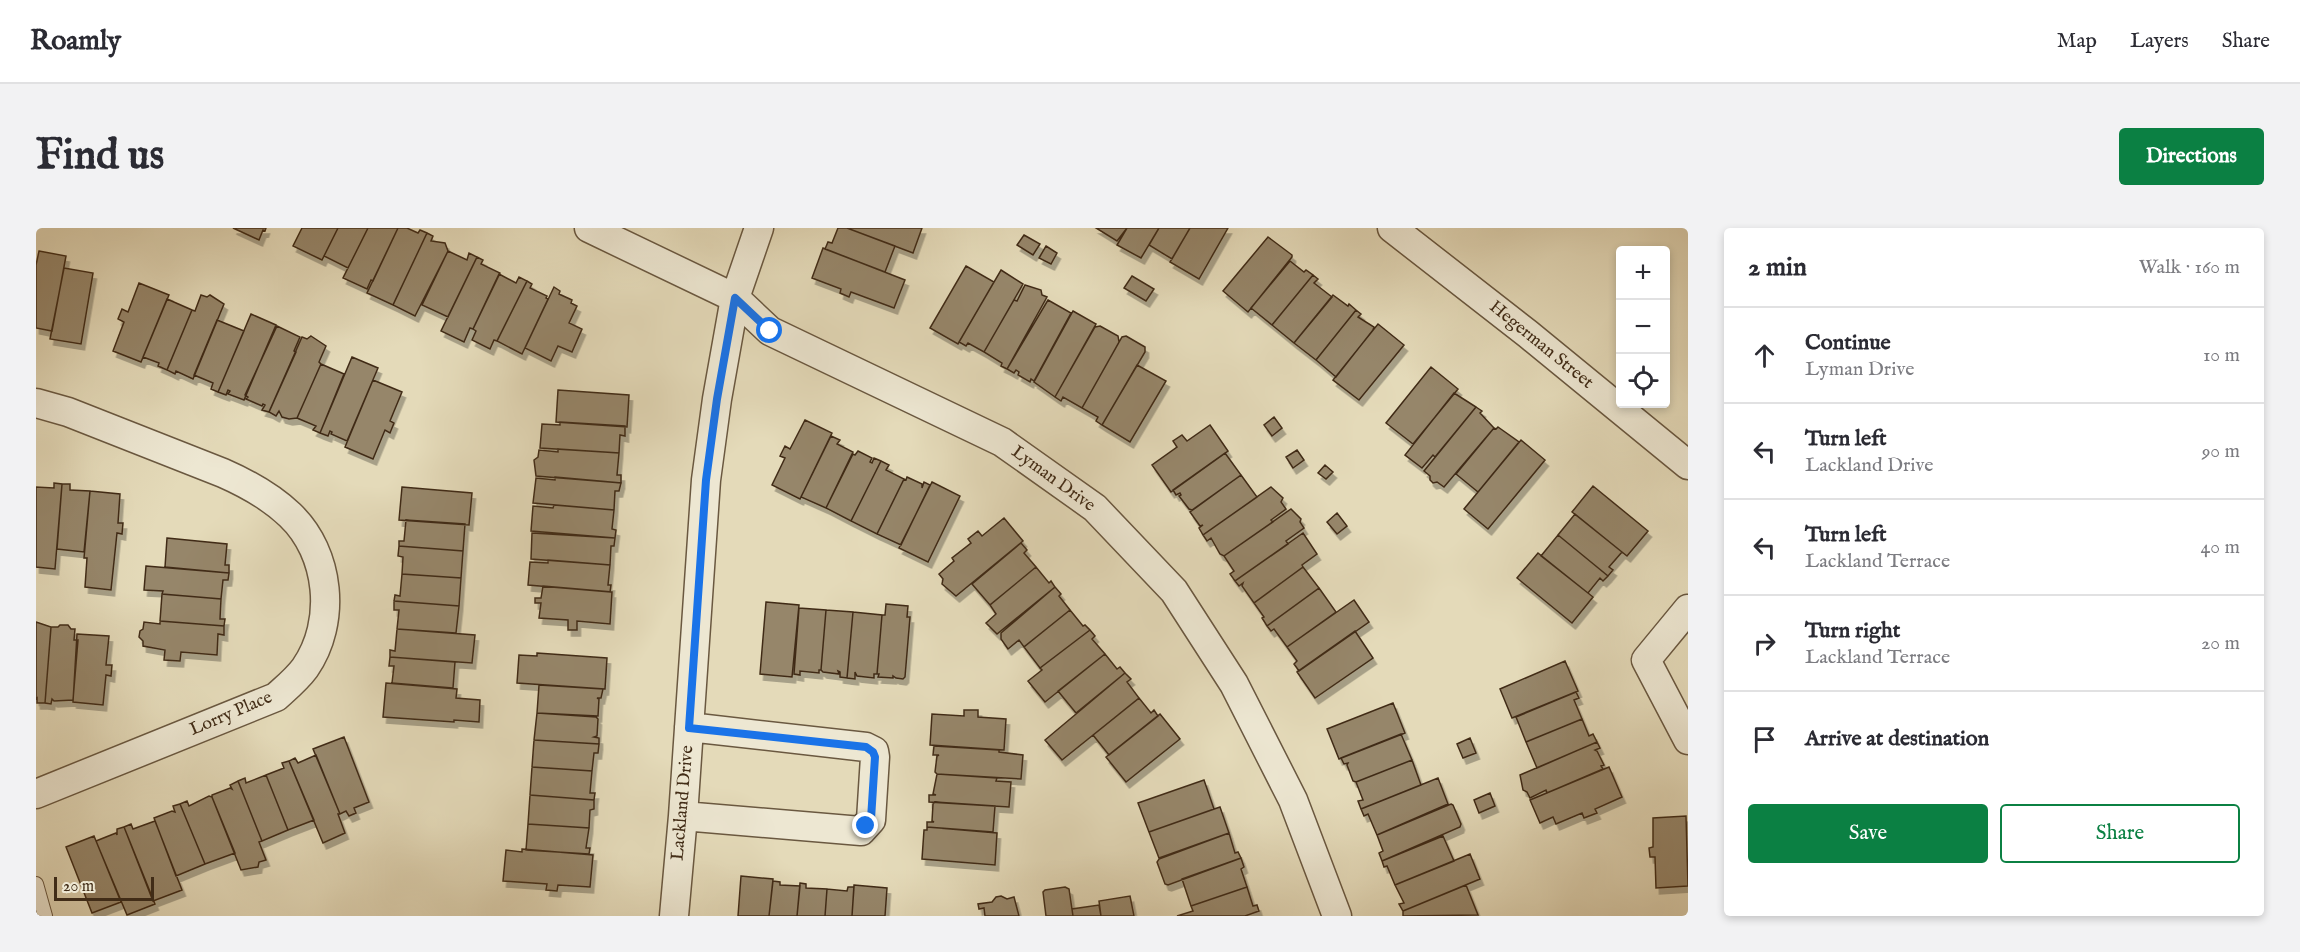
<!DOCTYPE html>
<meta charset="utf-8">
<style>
:root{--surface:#fff;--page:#f2f2f3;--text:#2b2b33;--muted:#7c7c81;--line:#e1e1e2;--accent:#0b8043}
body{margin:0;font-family:"IM FELL English",serif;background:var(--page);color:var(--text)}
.controls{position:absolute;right:18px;top:18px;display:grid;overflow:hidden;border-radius:6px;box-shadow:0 3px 9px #0003}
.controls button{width:54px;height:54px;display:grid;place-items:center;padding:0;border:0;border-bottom:2px solid var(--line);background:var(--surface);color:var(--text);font:30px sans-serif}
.scale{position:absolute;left:18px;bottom:15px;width:100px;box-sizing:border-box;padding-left:6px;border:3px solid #412c17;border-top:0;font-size:16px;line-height:21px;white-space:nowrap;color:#412c17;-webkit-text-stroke:4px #ede7d2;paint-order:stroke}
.stop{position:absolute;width:18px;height:18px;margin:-14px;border:4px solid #1a73e8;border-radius:50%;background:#fff}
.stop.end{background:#1a73e8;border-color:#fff;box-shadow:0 2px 6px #0008}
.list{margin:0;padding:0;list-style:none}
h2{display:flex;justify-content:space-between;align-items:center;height:78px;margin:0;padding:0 24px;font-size:26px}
h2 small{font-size:20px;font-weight:400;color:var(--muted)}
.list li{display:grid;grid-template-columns:39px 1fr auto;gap:18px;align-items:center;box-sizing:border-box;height:96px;padding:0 24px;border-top:2px solid var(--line)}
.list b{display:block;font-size:22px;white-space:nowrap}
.list p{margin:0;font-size:20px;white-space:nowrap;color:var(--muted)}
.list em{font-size:20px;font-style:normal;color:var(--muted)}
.actions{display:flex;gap:12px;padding:18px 24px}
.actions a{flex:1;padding:14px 0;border:2px solid var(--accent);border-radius:6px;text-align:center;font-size:21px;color:var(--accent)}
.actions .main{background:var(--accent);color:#fff}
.icon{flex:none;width:33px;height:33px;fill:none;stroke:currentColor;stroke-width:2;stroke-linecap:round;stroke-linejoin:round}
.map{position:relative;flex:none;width:1652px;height:688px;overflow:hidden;border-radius:6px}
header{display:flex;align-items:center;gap:36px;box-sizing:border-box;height:84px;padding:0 30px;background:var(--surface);border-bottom:2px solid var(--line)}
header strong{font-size:28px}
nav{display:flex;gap:33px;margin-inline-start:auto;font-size:21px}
.intro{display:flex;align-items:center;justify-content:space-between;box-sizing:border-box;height:144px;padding:0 36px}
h1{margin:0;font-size:42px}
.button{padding:15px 27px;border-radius:6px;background:var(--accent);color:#fff;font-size:21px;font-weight:700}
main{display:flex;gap:36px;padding:0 36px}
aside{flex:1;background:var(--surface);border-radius:6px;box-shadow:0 3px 9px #0003}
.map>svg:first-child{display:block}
.building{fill:#96866b;stroke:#412c17;stroke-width:1.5;filter:url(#shadow)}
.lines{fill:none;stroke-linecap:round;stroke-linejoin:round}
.lane-casing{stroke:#6a5840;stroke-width:16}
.street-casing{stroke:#6a5840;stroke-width:31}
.lane{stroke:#ede7d2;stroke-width:14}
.street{stroke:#ede7d2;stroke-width:28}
.route{stroke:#1a73e8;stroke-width:8}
.labels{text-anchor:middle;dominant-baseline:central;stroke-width:5;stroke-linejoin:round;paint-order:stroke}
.street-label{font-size:18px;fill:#412c17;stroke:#ede7d2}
</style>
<header>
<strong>Roamly</strong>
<nav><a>Map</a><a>Layers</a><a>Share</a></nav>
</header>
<div class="intro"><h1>Find us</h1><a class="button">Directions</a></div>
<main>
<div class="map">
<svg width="1652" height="688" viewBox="0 0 1652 688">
<defs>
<filter id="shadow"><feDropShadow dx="3.5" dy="6" stdDeviation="0" flood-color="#0004"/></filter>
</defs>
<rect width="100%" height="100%" fill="#e4dab9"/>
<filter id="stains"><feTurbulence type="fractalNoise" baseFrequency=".00333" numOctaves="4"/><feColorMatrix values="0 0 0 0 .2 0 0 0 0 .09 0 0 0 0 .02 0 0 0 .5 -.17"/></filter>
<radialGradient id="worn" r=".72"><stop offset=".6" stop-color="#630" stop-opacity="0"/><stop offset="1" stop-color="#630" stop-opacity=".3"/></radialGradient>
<!-- building -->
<path class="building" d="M197,0H230L229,3L227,2L223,12Z
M266,0H302L286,32L257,18Z
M302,0H332L312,40L288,28Z
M332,0H362L337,53L335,52L331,61L307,50Z
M362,0H371L382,5L384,2L391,5L357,77L331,65Z
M802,0H811L859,18L849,44L789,21L792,14L796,15Z
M811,0H886L877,25Z
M1060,0H1091L1081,13Z
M1091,0H1123L1105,30L1081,17Z
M1123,0H1154L1136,31L1113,17Z
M1154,0H1192L1163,51L1134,34Z
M391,5L397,8L395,13L409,15L412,23L379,88L357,77Z
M988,7L1004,16L997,27L981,17Z
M1232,9L1256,27V29L1212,84L1187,63Z
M1010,18L1021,25L1015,36L1003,30Z
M787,20L869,52L858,80L815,64L813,69L804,65L805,61L776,50Z
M3,23L30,28L16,103L0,100V37Z
M412,23L431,32L433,25L441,29L412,89L386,77Z
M441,29L447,32L445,36L464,45L437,101L434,100L428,114L405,103Z
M1254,33L1268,44L1270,42L1277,47L1236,97L1215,80Z
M930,38L958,54L922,116L894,100Z
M28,40L57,45L45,116L14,111Z
M965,42L987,56L948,124L932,115L930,118L923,114Z
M463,46L480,55L483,49L491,53L461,113L458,112L454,121L436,112L440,103L437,101Z
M1277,47L1282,51L1278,55L1296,69L1258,115L1236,97Z
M1096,48L1118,61L1110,73L1088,60Z
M491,53L496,56L494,60L511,68L510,70L512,71L486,126L461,113Z
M103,55L133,67L105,134L77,123L88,94L82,91L86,81L92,84Z
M989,57L1005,62L1006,67L1011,69L971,141L965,138L966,135L948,124L978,72L981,73Z
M518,59L524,63L523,66L536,72L535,75L541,78L533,95L546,101L536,124L522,118L515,133L489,120Z
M165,67L171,69L174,67L188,76L157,151L140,143L139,146L131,142L156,82L159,83Z
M1297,67L1312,78L1313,76L1320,82L1280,132L1258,115Z
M131,71L156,82L131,142L122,138L123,135L107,129Z
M1012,72L1035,85L998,153L995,151L994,154L982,147L983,144L980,142L978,145L971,141Z
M1320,82L1325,86L1322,89L1338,99L1337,102L1300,149L1280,132Z
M1037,83L1060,96L1019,169L998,154Z
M215,86L240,97L208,172L192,166L194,163L192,162L190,167L182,164Z
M181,92L208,103L182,164L175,161L177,155L158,147Z
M1342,96L1368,117L1323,172L1297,152Z
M241,98L264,109L258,123L260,124L233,184L226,182L229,177L227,176L226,178L210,171L212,169L209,167Z
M1064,98L1082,108L1083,114L1046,180L1027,169L1025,173L1019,169L1059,99Z
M275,108L290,118L283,134L285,136L261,190L253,191L246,189L243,183L240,188L233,184L266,109L271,111Z
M1090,108L1109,119V124L1066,197L1060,193L1062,189L1046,180L1086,109Z
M316,129L342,140L311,213L295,206L296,204L294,203L292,208L284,205Z
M285,136L308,146L284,205L277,202L280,198L261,190Z
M1101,137L1130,153L1094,214L1066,197Z
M1395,139L1422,161L1377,216L1350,195Z
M337,152L366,164L354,193L358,195L354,205L349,202L337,231L309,219Z
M522,162L593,167L591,199L520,194Z
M1418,165L1440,179L1399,229L1397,227L1386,240L1369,227Z
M1440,179L1446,183L1444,185L1458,200L1408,259L1401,254L1397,255L1394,252V248L1388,243Z
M1238,189L1246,200L1236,208L1228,197Z
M769,192L796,205L764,271L736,257L749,230L744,228L749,218L754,221Z
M524,194L589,198V208L584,207L583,225L504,220L506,196L524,197Z
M1174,197L1192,223L1135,264L1116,237L1141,219L1137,213L1146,207L1151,213Z
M1462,199L1483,214L1442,264L1420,246L1458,200L1460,201Z
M795,208L804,212L801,216L817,224L790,280L765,269Z
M1485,212L1509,232L1452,301L1428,281Z
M522,221L583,225L581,247H585V255L500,248L498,232L502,229L503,222L522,224Z
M1261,222L1268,232L1257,240L1250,229Z
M822,223L836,230L834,234L836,235L838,230L845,233L815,293L790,280L817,226L819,227Z
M1189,225L1205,247L1156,282L1153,281L1143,268L1145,267L1144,265L1140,267L1137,262Z
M845,233L853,237L850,242L868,251L841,306L815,293Z
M1289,237L1297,244L1290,251L1282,245Z
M1205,247L1221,269L1167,307L1163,300L1167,297L1164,298L1154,284Z
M519,249L585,255L583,263H579L578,282L497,275L500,250L519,252Z
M871,249L886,256V260L888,254L894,257L865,317L841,306L868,251L870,252Z
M896,254L924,268L892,334L863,320Z
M18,255L26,256L19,341L0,339V259L18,260Z
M26,256H34V262L54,263L48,324L21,321Z
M1557,258L1612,303L1591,328L1536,284Z
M366,259L436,265L433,297L363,292Z
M1235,259L1247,270L1245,274L1250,281L1235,292L1237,294L1188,328L1184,326L1175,310L1171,313L1167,307Z
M54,263L84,266L82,295H87L86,306L81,305L75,362L49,359L51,330H48Z
M518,277L578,282L576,301L580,302L579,310L495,303L497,278L517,280Z
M1255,281L1265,291L1264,294L1268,300L1250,313L1252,316L1199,353L1194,346L1198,343L1188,328Z
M1301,285L1311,298L1301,306L1291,294Z
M1539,286L1586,324L1573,339L1577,342L1572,348L1522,307Z
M968,290L987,313L920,368L906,356L907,351L903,346L918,333L916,330L935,315L932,311L942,303L946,308Z
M370,292L429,296L427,323L363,318V313H368Z
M496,305L579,310L578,318H575L574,337L495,331Z
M1267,305L1281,326L1266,337L1267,339L1218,375L1206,358L1207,355L1203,358L1199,353Z
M1522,307L1572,348L1567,353L1564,350L1552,365L1505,328Z
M131,310L191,316L189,337H193V345L129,339Z
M985,315L991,322L988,325L1000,339L954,377L936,356Z
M363,318L427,323L425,350L366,346L367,329L362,328Z
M1502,325L1557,369L1536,395L1481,350Z
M512,332L574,337L572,357H575L574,364L492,357L494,334L512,335Z
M110,338L193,345L192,352H187L185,371L126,366L127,363L108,362Z
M1000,339L1013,355L1015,353L1019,359L961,406L950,395L960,386L954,377Z
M1267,339L1283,360L1231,398L1226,390L1228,389L1218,375Z
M366,346L425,350L423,378L358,373L359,367L364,368Z
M507,358L576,364L574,396L541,393V402H532V392L503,390L505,375H499V370H505Z
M1019,359L1025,366L1023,368L1034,382L988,419L983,412L972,421L965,411V405Z
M1283,360L1300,384L1251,419L1238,401L1235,403L1231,398Z
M126,366L185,371L184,391H189L188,398L124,393Z
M1318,372L1333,394L1263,443L1258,436L1261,433L1251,419Z
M358,373L423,378L420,405L361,401L363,382H358Z
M730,374L763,377L756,449L724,446Z
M850,376L872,378L871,389H874L869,449L867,451L860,450L857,448V450L842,449L843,446H841L846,387H849Z
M763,380L790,382L785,442H783V445L764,443V447L758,446Z
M790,382L817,384L811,450L804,449V444L802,443L803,446L787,444L785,442Z
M1034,382L1047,398L1049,397L1054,402L1004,440L988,419Z
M817,384L846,387L841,446H838V450L821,448L819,444V451L811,450Z
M124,393L188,398V407L182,406L181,427L145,424L144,433L128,432L129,422L107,418V413L103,409L104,403L107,401L108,394L124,396Z
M0,394L15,399L9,475H1V470L0,471Z
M24,397H32L35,401H39L38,412H42L37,472L18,473L16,471L15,476L9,475L15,399H22Z
M361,401L439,407L436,435L354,429V422L359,423Z
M1054,402L1059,408L1056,411L1069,426L1009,474L992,453L1006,442L1004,440Z
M1319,403L1337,430L1279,470L1261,444Z
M41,406L73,408L70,437H76L75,448L70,447L67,477L37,474Z
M501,425L571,430L569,461L481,455L483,427L501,428Z
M1069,426L1081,441L1084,439L1089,445L1040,485L1022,463Z
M354,429L419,434L417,460L356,455L358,438H353Z
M1529,433L1542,463L1476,490L1464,461Z
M1089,445L1095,451L1091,454L1103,470L1026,532L1009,512Z
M350,455L421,461L420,470L444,472L443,494L418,492V494L347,489Z
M503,457L567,461L565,470H561L563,471L562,488L501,485Z
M1540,464L1543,470L1538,472L1546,491L1490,514L1480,489Z
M1103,470L1115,485L1118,482L1122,488L1073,527L1057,507Z
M1357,475L1369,505L1303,531L1291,501Z
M928,482H942V489L970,491L968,522L894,517L896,486L928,488Z
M501,485L560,489L562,491L561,508L558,509L563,510V516L498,512Z
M1124,486L1144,511L1090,554L1070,529Z
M1546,491L1553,508L1557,506L1561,514L1501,540L1490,514Z
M1365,506L1376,532L1320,554L1317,553L1311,537L1312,535L1308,536L1305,530Z
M308,509L333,574L318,580L320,585L313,588L310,583L304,586L277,521Z
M1434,510L1440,525L1427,530L1421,516Z
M498,512L563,516L562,525H558L556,543L496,539Z
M1561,514L1564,520L1559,522L1561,523L1568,537L1565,538L1567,541L1511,565L1510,562L1494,570L1491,564L1487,562L1484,547Z
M898,518L963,522V524L987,527L985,551L901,546L899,544L901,528L903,527H897Z
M280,527L304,586H302L309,605L287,615L253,533L259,530L262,535Z
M1376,532L1385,557L1325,581L1322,573L1327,572L1320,554Z
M253,533L278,592L252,602L230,547L248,540L246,535Z
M496,539L556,543L554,565H559L558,572L494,567Z
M1573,539L1586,569L1559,581L1561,585L1548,590L1546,585L1520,596L1517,589L1504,595L1494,572Z
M901,546L961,550L960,553L975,554L973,579L893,574V567H900L897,566Z
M230,547L252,602L226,613L202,553L209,550L210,555Z
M1402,550L1412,576L1341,607L1332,586L1328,588L1325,581Z
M1168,552L1178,581L1113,604L1102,575Z
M202,553L226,613L223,614L230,632L223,634L222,639L205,642L176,569V567L194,560L196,561L194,557Z
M1454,565L1459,578L1443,585L1438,572Z
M494,567L558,572V581L554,582L553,600L492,596Z
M173,568L176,569L199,625L169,636L144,576L151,573L153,578Z
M899,574L959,578L957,604L891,599V594H898L896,593L897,576Z
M144,576L169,636L140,648L118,590L136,583L139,584L137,578Z
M1415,576L1417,577L1425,596L1424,599L1346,633L1343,625L1347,623L1341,607Z
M1184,579L1193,605L1123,630L1113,604Z
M1650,588L1652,658L1620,660L1619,629H1614L1613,620L1617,619V590Z
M119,593L146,662L117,673L88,599L95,596L97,601Z
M492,596L553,600L550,620H554L553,626L490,622Z
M88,599L119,676L91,687L60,613L80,605L81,607V601Z
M891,599L961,605L959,637L886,631L888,602H891Z
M1193,605L1199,625L1202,624L1205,630L1132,657L1129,656L1121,634L1123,631Z
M58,608L85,674L56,685L30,619Z
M1407,608L1418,633L1359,657L1351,638L1348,639L1346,633Z
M486,621L557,627L554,659L522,657L521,663L510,662L511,656L467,653L470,622L486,624Z
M1434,626L1444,651L1367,683L1363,676L1368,675L1359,657Z
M1205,630L1208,639L1205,641L1211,659L1155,678L1146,651Z
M705,648L737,651L733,688H702Z
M737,653L744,654V657L764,658L761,688H733Z
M764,655L770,656V660L791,661L789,688H761Z
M818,657L851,660L849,688H816Z
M1430,657L1442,687L1367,688V683Z
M812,659H818L816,688H789L791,661L811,663Z
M1029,659L1033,661L1037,688H1010L1007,664L1009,662Z
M1211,659L1217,678L1221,677L1223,683L1209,688H1141L1157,683L1155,678Z
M965,668L971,671L978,669L983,688H949L948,680L943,681L942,676L956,674L960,669Z
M1094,668L1098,688H1065L1063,673Z
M1063,677L1065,688H1037L1036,681Z"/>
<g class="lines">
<defs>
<path id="lane" d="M0,656L9,688"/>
<path id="street" d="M553,0L699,70L734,103L966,214L1059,280L1138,363L1198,456L1257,572L1301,688
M1356,0L1492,106L1652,237
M0,175L32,184L187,245C212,256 234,268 254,287C294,325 301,394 269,440C261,451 250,460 240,469L0,566
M1652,381L1610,432L1652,512
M647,588L825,603L835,592L839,529L838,523L830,519L653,499
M638,688L647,588L670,252L681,171L699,70L723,0"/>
</defs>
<!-- lane casing -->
<use href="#lane" class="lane-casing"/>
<!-- street casing -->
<use href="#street" class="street-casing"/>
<!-- lane -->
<use href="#lane" class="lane"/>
<!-- street -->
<use href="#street" class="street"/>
</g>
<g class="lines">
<!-- route -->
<path class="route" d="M734,103L699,70L681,171L670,252L653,500L830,519L837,524L839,529L835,591L830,598"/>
</g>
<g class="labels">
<!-- street labels -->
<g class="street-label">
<text transform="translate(1505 117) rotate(39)">Hegerman Street</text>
<text transform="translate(1017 251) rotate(36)">Lyman Drive</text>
<text transform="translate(195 486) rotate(-23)">Lorry Place</text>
<text transform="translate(647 575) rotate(-85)">Lackland Drive</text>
</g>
</g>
<rect width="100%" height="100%" filter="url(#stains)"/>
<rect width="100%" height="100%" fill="url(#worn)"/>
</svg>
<div class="controls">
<button>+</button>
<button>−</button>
<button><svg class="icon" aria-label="locate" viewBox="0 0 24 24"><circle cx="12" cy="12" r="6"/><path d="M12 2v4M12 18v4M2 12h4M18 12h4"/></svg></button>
</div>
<div class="scale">20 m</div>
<div class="stop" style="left:734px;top:103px"></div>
<div class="stop end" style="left:830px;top:598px"></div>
</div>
<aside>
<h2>2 min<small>Walk · 160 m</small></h2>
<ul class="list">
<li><svg class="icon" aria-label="ahead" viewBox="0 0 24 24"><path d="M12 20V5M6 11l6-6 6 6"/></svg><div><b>Continue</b><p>Lyman Drive</p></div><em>10 m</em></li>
<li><svg class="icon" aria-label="left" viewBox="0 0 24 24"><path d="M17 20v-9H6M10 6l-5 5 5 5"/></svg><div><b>Turn left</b><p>Lackland Drive</p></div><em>90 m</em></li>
<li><svg class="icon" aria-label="left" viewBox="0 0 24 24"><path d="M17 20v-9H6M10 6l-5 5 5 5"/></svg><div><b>Turn left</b><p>Lackland Terrace</p></div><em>40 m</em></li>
<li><svg class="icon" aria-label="right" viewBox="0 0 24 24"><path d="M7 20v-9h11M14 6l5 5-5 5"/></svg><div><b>Turn right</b><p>Lackland Terrace</p></div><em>20 m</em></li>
<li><svg class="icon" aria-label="arrive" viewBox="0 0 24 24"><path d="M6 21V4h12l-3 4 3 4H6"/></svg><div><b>Arrive at destination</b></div></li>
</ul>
<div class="actions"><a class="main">Save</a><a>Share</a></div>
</aside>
</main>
